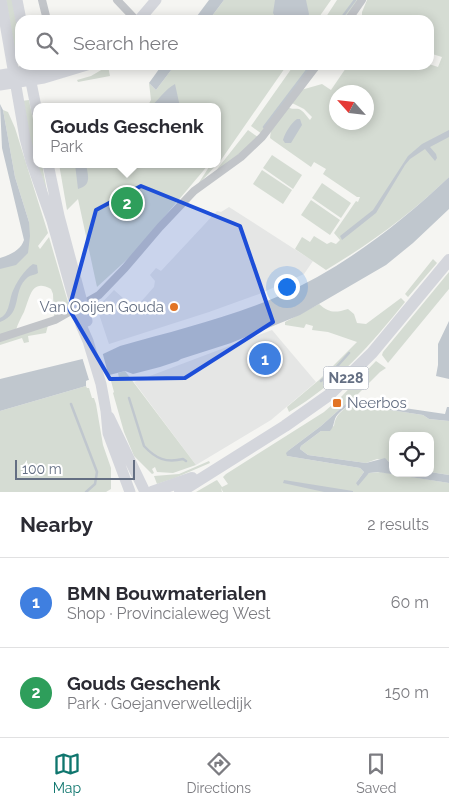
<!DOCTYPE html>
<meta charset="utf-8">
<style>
:root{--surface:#fff;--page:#f2f2f3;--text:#2b2b33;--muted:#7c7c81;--line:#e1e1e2;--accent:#0f766e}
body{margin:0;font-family:Raleway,sans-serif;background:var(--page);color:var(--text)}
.controls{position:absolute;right:15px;bottom:15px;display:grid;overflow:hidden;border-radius:10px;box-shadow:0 2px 12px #0003}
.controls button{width:45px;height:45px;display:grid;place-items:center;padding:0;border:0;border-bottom:1px solid var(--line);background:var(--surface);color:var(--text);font:25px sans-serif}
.compass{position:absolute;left:329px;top:85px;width:45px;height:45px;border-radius:50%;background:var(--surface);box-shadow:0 2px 12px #0003;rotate:297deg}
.scale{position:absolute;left:15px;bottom:12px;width:120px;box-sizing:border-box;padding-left:5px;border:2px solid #646f83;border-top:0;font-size:14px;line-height:18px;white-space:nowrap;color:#646f83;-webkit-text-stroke:4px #fff;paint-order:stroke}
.you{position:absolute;left:286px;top:286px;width:18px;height:18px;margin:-12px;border:4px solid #fff;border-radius:50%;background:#1a73e8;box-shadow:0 0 0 8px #1a73e833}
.badge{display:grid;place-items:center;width:32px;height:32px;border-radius:50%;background:var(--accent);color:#fff;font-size:16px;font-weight:700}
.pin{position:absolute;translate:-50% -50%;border:2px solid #fff;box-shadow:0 1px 5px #0006}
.popup{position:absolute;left:33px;top:103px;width:188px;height:65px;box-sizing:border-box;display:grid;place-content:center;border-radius:10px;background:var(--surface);filter:drop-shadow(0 1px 4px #0005);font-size:16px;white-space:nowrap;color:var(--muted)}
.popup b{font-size:19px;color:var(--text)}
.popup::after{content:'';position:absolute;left:50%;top:100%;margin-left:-10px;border:10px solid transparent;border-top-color:var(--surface)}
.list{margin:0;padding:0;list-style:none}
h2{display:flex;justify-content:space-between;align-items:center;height:65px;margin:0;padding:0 20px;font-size:21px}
h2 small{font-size:16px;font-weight:400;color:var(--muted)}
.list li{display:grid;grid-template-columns:32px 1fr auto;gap:15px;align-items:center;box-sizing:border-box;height:90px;padding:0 20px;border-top:1px solid var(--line)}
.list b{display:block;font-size:19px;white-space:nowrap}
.list p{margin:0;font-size:16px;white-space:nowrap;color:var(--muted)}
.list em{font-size:16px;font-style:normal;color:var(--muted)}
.icon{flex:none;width:28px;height:28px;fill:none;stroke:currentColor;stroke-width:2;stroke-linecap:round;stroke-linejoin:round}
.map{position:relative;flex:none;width:449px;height:492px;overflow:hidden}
.search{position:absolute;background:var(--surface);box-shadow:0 2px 12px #0003;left:15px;right:15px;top:15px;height:55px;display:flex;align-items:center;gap:12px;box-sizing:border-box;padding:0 18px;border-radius:15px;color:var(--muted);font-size:19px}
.sheet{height:245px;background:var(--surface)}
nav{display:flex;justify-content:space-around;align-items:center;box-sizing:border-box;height:70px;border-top:1px solid var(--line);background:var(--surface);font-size:14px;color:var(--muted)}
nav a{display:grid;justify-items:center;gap:2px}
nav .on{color:var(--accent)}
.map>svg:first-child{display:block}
.built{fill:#e5e6e5}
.green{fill:#d5dcd3;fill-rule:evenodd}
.water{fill:#c0c7ce}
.pier{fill:#f5f5f2}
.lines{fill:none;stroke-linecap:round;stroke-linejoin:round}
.stream{stroke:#c0c7ce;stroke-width:2.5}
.street{stroke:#c2c5c9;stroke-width:8}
.secondary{stroke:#d4d6dc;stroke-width:11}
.primary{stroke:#d4d6dc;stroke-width:12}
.marked{fill:#1d4ed8;fill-opacity:0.2;stroke:#1d4ed8;stroke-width:4;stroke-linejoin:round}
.poi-dot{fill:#e27425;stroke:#fff;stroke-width:2}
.labels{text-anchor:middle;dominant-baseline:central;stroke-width:5;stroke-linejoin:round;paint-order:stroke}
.shield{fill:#fff;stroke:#929aa8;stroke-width:1}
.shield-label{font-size:14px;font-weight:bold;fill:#646f83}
.poi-label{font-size:15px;fill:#646f83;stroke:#fff;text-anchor:end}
</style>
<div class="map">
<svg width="449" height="492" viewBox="0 0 449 492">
<rect width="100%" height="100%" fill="#f5f5f2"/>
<!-- built -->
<path class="built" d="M229,207L313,261L304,274L259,294L209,312L109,344L97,308L114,290L133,307L139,304L154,287L155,281L150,275L156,268L161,271L217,211L221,212Z
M272,330L316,382L271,420L196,465L134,382Z"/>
<!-- green -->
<path class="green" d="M6,0H15L20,27V51L15,52Z
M224,0H331L317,20H209Z
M337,0H358L345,20H324Z
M367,0H449V177C412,213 371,243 326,270L295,249L302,237L310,242L314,236L327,244L331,242L336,244L340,240L334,233L356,201L358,202L360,197H357L323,174L326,169L314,162L311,167L274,141L270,138L271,130L288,107C293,110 294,108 299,109C304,111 307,117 310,120L312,117L304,109L292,103L301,90L322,84L331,90L348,65H395L397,67L398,65H429V64L438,67L442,57L429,53V20H362V12ZM336,92H366V122H336Z
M175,65H287L221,160L196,187L211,164H217V107H147L151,100L149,83L156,90Z
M294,65H314L262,134L251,126Z
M108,66L110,76L78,82L77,80L91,76Z
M29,100L37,139V164H42L49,202H48L29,147L21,101Z
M3,110L8,112L15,128L48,233L38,246L40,249L49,237L70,309L54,318L53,294L51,289C31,278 30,298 24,312C21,318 18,323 16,330L0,336V263L28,246L29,222L15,177Z
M248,130L259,138L214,174L218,168Z
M272,155L302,175L293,189L263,168Z
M59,164H209L132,255L97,287L78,199L67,210Z
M262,170L292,190L283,204L253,184Z
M322,183L351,203L341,218L312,198Z
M311,200L340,220L330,235L301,215Z
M433,259L437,263L408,297L405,294Z
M449,272V289L388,363L382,355L383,352Z
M401,298L405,302C372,343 336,385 289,412L287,407L319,380L357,342L328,332L312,330L313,326L306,324L304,328L285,325V322L319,304C329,313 335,313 348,309L354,314L357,323L366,324Z
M48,325L46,333L28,336L29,342L24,343L22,338L0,345V340Z
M376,361L386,368L380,372L352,400H350L321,426L289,450L287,456L360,468L364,472L356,483L369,473L381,472L449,483V492H223L221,488L222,492H196L215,481L217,480L222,487L228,484L223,477L226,474L324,412L340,398Z
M125,371L196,465L173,473L157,472L155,467L152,469L154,473L152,474L134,456L124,432L113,393L114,392L111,381L119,378L118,373Z
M86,386L87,388H89L92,398H94L96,404L103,445L111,468V489L106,492H0V411Z
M350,404L423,415L429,419L449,421V475L430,472V436H393V466L387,460L377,459L366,463L308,455L300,449L301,446L321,431L334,426C335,415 342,411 350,404Z
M209,461L210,463L175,478L157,484L154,476L179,474Z"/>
<!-- water -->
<path class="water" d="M209,0H224L209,20H194Z
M275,0H306L309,14L307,20H277L273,13Z
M162,65H175L156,90L149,83Z
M175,84L180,107H150C159,100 165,89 175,84Z
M0,104L3,110L15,177L29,222L30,236L28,253L16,265L0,269V258C10,255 21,250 24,240L2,148Z
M297,119H300L302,125L291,143H285L283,140C285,133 291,123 297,119Z
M449,130V137L430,147L436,154L437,158L435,161L425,149L410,159L405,165L376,213L342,240L340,236L373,210L408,156L422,144Z
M75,164H86C88,176 92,185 78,189Z
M449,177V209L413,243L386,265L300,315L231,343L181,359L178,361L160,367L133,374L125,371L86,381V386L0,411V379L103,354L120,346C173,331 228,318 279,296C341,269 400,224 449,177Z
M33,264L37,265L38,273C35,275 31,275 28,277C11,291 24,313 0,322V318C9,314 9,302 12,293C16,283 24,270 33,264Z
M449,321V379L436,376L438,365V344Z
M350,400L445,414L447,407H449V421L429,419L423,415L350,404C345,408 337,413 335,419C333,425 334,426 330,431H321L301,446L300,449L308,455L366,463L385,458L393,466V473H430V472L449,475V483L378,472L369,473L358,486L356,483L364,472L360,468L287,456L286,453L289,450L321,426Z
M284,480L353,491V492H324L283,483Z"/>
<!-- pier -->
<path class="pier" d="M102,351L109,377L88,383L87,388L86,381L89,380L82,357Z"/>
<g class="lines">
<!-- stream -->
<path class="stream" d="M340,20L355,0
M264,127L311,65
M321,381L332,372L349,353
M129,398L144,446C156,459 166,463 183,459L186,461
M71,404L97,472L95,484L86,492"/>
<!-- street -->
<path class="street" d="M42,0L47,20
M117,0L136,20
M348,20L362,0
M0,338L55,320L99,295L125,268L160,227L194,191L241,157L262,137L317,65"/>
<!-- secondary -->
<path class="secondary" d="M1,0L25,138L31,161L52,221L81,325L88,341L101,384L106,411L108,433L130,492
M17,0L21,20
M139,20L156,0
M29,72L37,112
M0,75L62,65
M0,85L44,78L87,65
M48,164L59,216L87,321
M109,417L145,492"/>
<!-- primary -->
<path class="primary" d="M152,492L192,478
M180,492L285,426L329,395L372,353L449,260"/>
</g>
<!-- marked area -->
<path class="marked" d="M141,186L240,226L273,322L185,378L110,379L69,309L96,210Z"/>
<!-- markers -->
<g class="poi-dot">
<circle cx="174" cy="307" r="5"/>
<rect x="332" y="398" width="10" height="10" rx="2.5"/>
</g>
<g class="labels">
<!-- shield labels -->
<rect class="shield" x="323.5" y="366.5" width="45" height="23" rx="4"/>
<g class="shield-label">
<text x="346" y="378">N228</text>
</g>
<!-- poi labels -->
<g class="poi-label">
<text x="164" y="307">Van Ooijen Gouda</text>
<text x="347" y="403" text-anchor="start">Neerbos</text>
</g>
</g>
</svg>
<div class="controls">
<button><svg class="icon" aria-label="locate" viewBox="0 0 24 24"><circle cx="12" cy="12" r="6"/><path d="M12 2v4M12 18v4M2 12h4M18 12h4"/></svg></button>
</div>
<svg class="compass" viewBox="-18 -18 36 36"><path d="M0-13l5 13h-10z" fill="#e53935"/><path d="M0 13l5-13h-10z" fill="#7c7c81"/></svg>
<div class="scale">100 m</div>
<div class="you"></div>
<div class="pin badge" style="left:265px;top:359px;background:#3f7fe0">1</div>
<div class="pin badge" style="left:127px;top:203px;background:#2e9e5b">2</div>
<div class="popup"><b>Gouds Geschenk</b>Park</div>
<div class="search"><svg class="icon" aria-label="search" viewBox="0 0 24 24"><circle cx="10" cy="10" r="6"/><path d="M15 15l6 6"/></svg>Search here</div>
</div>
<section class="sheet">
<h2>Nearby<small>2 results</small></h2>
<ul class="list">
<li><span class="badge" style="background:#3f7fe0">1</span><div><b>BMN Bouwmaterialen</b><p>Shop · Provincialeweg West</p></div><em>60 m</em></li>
<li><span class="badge" style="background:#2e9e5b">2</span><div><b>Gouds Geschenk</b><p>Park · Goejanverwelledijk</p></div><em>150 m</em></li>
</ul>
</section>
<nav>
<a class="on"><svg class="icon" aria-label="map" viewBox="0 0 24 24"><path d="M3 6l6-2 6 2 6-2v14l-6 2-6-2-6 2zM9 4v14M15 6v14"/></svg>Map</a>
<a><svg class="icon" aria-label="directions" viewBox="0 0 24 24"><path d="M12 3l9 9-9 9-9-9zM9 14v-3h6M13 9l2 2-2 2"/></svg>Directions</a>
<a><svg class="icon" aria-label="saved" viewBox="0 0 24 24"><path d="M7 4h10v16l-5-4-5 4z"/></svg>Saved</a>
</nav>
